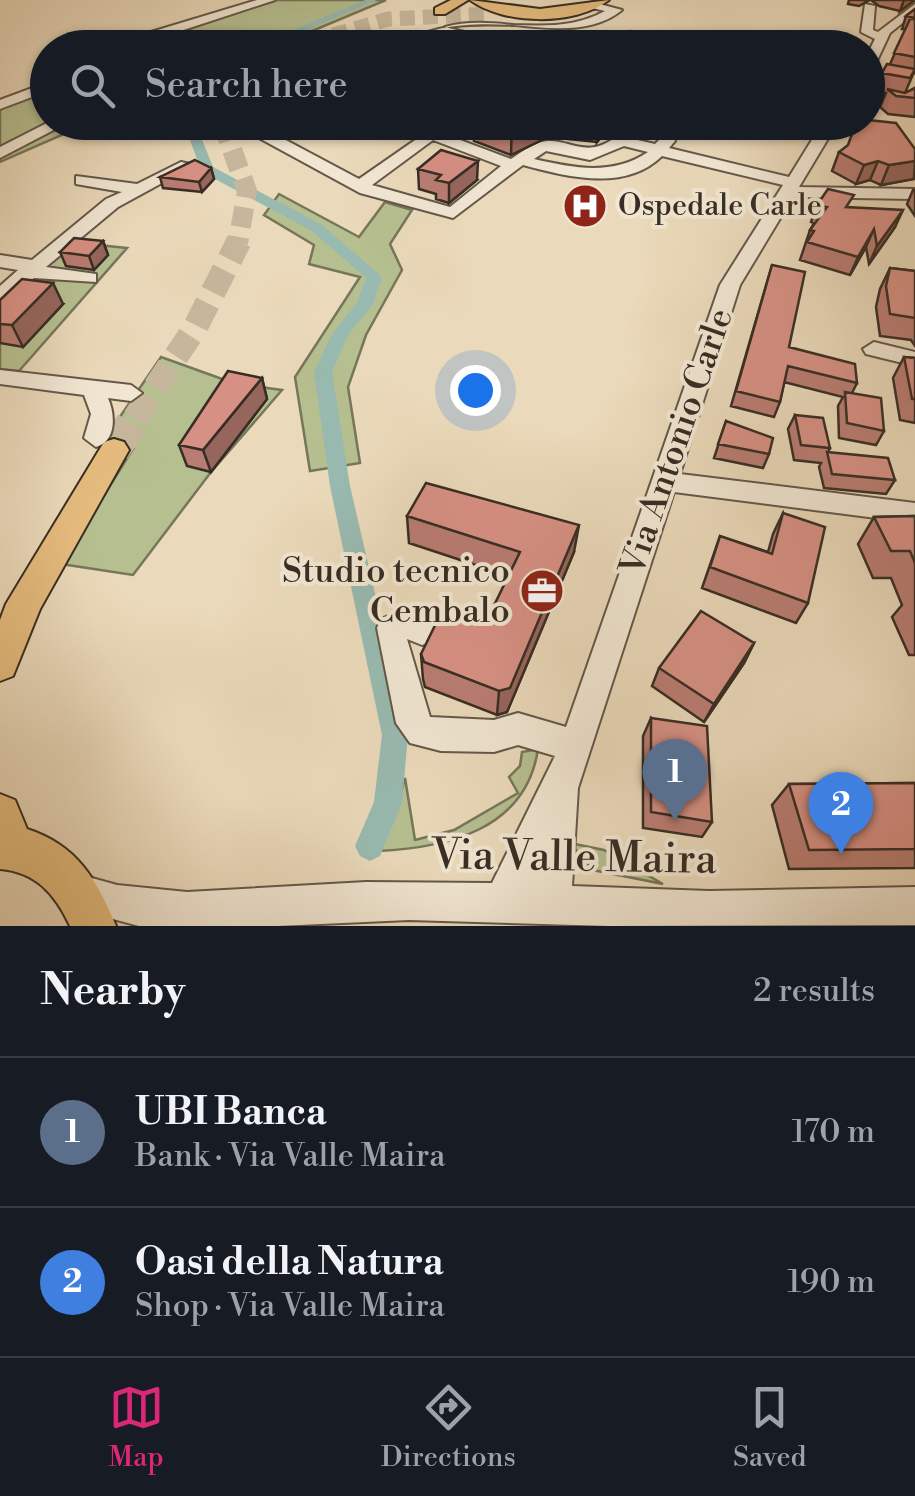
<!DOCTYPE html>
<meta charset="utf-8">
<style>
:root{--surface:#171b24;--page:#20242c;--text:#f1f3f6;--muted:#9ea1a6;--line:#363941;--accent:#db2777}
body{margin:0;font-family:"Libre Bodoni",serif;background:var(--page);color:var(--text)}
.you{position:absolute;left:475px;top:390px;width:35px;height:35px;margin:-25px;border:8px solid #fff;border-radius:50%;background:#1a73e8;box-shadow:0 0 0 15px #1a73e833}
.badge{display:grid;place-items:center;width:65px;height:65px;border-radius:50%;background:var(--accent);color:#fff;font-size:32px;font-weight:700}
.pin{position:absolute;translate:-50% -82px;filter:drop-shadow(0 2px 5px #0008)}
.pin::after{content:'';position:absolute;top:52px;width:35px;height:30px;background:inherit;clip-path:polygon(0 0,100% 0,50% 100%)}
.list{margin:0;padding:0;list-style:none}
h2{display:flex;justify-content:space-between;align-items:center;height:130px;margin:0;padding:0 40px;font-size:42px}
h2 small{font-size:32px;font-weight:400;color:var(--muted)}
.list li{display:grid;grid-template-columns:65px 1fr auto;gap:30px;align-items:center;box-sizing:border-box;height:150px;padding:0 40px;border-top:2px solid var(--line)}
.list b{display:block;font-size:38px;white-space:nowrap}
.list p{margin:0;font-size:32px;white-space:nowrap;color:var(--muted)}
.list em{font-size:32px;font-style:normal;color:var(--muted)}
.icon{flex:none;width:55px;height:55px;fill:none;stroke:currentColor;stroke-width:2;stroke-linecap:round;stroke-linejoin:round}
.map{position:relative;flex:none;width:915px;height:926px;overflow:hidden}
.search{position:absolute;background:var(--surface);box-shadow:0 2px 8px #0004;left:30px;right:30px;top:30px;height:110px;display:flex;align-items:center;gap:25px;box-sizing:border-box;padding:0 35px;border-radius:55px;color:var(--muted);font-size:38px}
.sheet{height:430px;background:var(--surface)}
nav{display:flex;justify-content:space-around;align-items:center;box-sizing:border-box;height:140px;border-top:2px solid var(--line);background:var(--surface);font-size:28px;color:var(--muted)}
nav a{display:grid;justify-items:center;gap:5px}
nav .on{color:var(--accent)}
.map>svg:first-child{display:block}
.green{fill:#b6bf90;stroke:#76765a;stroke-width:2.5}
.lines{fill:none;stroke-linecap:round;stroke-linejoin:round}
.canal{fill:#98bab0;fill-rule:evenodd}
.major-tunnel-far3{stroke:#c6b79c;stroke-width:15;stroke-dasharray:15 8;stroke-linecap:butt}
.major-tunnel-far2{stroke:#c6b79c;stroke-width:20;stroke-dasharray:20 10;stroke-linecap:butt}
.major-tunnel-far1{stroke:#c6b79c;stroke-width:25;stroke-dasharray:25 12;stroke-linecap:butt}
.major-tunnel{stroke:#c6b79c;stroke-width:32;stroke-dasharray:32 16;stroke-linecap:butt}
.minor-casing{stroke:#64584a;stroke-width:4}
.major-casing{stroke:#372d24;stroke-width:4}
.minor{fill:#f1e6d2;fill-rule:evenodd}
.major{fill:#e5bc7d;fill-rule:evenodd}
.wall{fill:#b97c72;stroke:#372d24;stroke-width:2.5}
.shaded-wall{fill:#96655c;stroke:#372d24;stroke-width:2.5}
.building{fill:#d79084;stroke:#372d24;stroke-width:2.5}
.labels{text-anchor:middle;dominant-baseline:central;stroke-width:8;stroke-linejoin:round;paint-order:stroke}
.far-poi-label{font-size:30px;fill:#372d24;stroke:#f1e6d2;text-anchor:start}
.street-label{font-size:35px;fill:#372d24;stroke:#f1e6d2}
.poi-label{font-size:35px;fill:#372d24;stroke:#f1e6d2;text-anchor:end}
.near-street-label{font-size:42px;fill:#372d24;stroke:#f1e6d2}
</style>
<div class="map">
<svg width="915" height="926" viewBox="0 0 915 926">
<rect width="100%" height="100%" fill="#ead9ba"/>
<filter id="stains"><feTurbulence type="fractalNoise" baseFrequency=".002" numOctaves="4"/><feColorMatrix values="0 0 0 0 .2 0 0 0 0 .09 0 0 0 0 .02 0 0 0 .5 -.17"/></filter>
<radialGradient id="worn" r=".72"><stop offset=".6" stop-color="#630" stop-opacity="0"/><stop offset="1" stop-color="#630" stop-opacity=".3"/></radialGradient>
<!-- green -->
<path class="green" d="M270,0H386L274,47L144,48L173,32Z
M47,89L48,122L89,123L0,162V106Z
M279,194L359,237L385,202L412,210L390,244L402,270L366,335L348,387L360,463L310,471L295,377L360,277L309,264L314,245L264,215Z
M69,242L127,248L19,371L0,369V308Z
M161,357L236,384L282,390L211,472L133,575L61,564L133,449L102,443Z
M538,749C526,830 447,848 377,851L393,821L405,778L415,840L454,830L518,793L509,777L520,766L522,752Z
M570,843L604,850L663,884L593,870Z"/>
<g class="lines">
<!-- canal -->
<path class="canal" d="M365,0H377L265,48H250Z
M183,122H195L213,167L322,225L382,277L373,304L348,335L332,372L350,486L408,735L402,803L380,856L370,861L360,856L355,846L374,802L382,735L330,486L314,372L332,334L357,303L366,278L312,231L202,172Z"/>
<!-- major-tunnel-far3 -->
<path class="major-tunnel-far3" d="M289,48L388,19L491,14"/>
<!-- major-tunnel-far2 -->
<path class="major-tunnel-far2" d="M222,122L247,191L238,243"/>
<!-- major-tunnel-far1 -->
<path class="major-tunnel-far1" d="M135,418L195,328L239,241"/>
<!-- major-tunnel -->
<path class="major-tunnel" d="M114,450L137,415"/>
<defs>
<path id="minor" d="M257,0H275L159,38L142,48H126L151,32Z
M592,2L622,10C574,49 500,11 445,27L526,48H501L434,32L409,48H393C470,0 543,46 605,11L588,7Z
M865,4L875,6L873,30L878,32L915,4V13L890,33L875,65L868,69V53L875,39L861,32Z
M368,42L379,45L381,48H363Z
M48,82V91L0,109V100Z
M868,93L903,100L905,103L898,107L868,101Z
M49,122H69L0,158V147Z
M259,122H277L267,130L359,179L431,129L511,159C519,154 529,146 538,143C567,133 584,165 621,133L618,122H633L637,134L633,139L655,144L659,140L656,122H671L675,141L669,148L789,177L823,122H838L799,187L915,189V199L793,197L740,285L680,474L915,503V523L674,492L578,788L572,886L709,891L915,887V925L609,926L409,920L277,926H139L68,907L62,894L68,881L81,875L117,885L187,892L366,882L492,883L555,756L518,745L494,752L441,751L410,743L396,723L377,628L381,619L403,610L433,623L437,632L433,641L422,645L407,639L430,717L494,720L518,713L566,727L720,285L783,185L662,156C625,192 568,177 523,165L453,218L360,193L259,138L249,130ZM433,140L501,166L450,207L372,185ZM624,146L648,152C613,176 574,168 534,159L546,151L590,160Z
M181,162L195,165L118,207L46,267L96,274V282L34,278L0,302V286L18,270L0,267V255L32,260L106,199L122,192L76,184V176L137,184Z
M874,342L915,352V366L866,354L863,349Z
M0,370L131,385L142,393L131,401L108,398C115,414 117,441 96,447L84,438L91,414L84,395L0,384Z"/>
<path id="major" d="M451,0H468L445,14H435V8Z
M470,0L540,9L609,0C575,26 504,25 470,0Z
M114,439L124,442L129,450L40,609L13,676L0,681V620L6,604L104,442Z
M0,794L15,800L27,829C77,845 97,880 116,926H70C55,894 36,872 0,869Z"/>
</defs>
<!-- minor casing -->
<use href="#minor" class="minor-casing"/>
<!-- major casing -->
<use href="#major" class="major-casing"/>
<!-- minor -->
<use href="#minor" class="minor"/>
<!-- major -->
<use href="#major" class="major"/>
</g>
<!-- wall -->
<path class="wall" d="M849,0H870L859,6L848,4Z
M871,0H915L900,11L879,6Z
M915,9V73L914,72L905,93L915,88V117L888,114L880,107L886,93L875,91L882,73L890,64L906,29H902L906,16Z
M474,122H613L597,142L548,137L511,155L474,141Z
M915,149L914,179L881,185L870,180L856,184L832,171L839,152Z
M211,168L214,179L202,192L163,188L160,177Z
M418,169L477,180L449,203L436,199V194L419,189Z
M913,190H915V216L907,204Z
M817,205L849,207L895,227L869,264L866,247L850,275L800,260L810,230L814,223L811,222Z
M103,241L108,255L94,270L66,266L60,252Z
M772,265L789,347L857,383L852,393L884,431L876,445L839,438L838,406L843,397L784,382L780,402L774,417L731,406Z
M890,268L915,271V346L911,340L880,336L876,307L880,289Z
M0,300L63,304L23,347L0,343Z
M904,357L915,358V423L900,420L893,378Z
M262,378L267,399L211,472L187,466L179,445Z
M795,415L830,448L828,452L895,480L886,494L824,488L819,467L821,463L794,460L788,429Z
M726,421L769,454L763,468L714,458Z
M783,513L808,603L796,623L702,588L720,536L768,552L773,534Z
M407,516L574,552L507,712L497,715L425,687L423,679L421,654L485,624L509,576L409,543Z
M915,516V655H909L892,617L902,605L891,578H873L858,544L874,517Z
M754,643L744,663L704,722L652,686L659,668Z
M651,718L712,822L702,837L643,828V736Z
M915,783V868L789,869L772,805L789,784Z"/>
<!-- shaded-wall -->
<path class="shaded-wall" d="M904,0H915L900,11Z
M512,122H549L548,137L511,155Z
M600,122H613L597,142Z
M478,161L477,180L449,203V183Z
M878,161L870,180L856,184L864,165Z
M915,161L914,179L881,185L889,165Z
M211,168L214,179L202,192L199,182Z
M903,210L895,227L869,264L877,246Z
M874,229L866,247L850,275L858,257Z
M103,241L108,255L94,270L89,256Z
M53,283L63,304L23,347L12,325Z
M262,378L267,399L211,472L203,450Z
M579,525L574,552L507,712L497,715L499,691Z
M754,643L744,663L704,722L714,704Z"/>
<!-- building -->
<path class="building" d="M915,9V18L906,16Z
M910,19H915V57L894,53Z
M630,31L680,40L673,48H609Z
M466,36L509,44L505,48H447Z
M887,64L915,69L910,78L882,73Z
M915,88V98L896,96L887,89L905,93Z
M868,120L896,123L915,149V161L889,165L878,161L864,165L839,152L848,145L856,123L868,122Z
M441,150L478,161L449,183L436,180L441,175L418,169Z
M195,160L211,168L199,182L160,177Z
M828,189L854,195L846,207L903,210L877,246L874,229L858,257L807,242L814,231L810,230L827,207L817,205Z
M74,238L103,241L89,256L60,252Z
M772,265L805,272L789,347L855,364L857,383L788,366L780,402L736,391Z
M890,268L915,271V318L890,314L886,286Z
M22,279L53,283L12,325L0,324V300Z
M904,357L915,358V399H912Z
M228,371L262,378L203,450L179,445Z
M845,392L881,398L884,431L847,423Z
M795,415L823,418L830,448L801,445Z
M726,421L773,438L769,454L718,444Z
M827,452L888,458L895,480L832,474Z
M426,483L579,525L510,688L499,691L424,662L421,654L443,609L485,624L520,552L407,516Z
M783,513L825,527L808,603L710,567L720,536L772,554Z
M915,516V563L910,551H891L874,517Z
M701,611L754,643L714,704L659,668Z
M651,718L707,726L712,822L651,812Z
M915,783V849L809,850L789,784Z"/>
<!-- icons -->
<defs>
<symbol id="hospital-disc" viewBox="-11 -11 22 22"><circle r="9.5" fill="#8f2418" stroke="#f1e6d2"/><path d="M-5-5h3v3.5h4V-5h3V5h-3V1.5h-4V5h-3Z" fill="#fff"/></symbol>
<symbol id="office-disc" viewBox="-11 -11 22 22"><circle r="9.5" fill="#8f2418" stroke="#f1e6d2"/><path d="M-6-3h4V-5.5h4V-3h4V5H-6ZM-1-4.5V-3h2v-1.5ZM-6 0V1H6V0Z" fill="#fff"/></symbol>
</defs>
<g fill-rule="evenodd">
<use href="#hospital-disc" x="560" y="181" width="50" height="50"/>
<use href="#office-disc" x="517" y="566" width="50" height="50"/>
</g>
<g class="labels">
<!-- far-poi labels -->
<g class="far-poi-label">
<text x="618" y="206">Ospedale Carle</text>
</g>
<!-- street labels -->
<g class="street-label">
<text transform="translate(677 442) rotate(-71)">Via Antonio Carle</text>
</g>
<!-- poi labels -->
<g class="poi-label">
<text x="510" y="571">Studio tecnico<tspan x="510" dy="40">Cembalo</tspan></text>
</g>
<!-- near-street labels -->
<g class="near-street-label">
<text transform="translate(574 858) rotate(1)">Via Valle Maira</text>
</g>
</g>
<rect width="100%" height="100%" filter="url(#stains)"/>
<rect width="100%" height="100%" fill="url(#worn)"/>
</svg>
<div class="you"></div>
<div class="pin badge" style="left:675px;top:821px;background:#5c6f8a">1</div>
<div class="pin badge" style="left:841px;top:854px;background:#3f7fe0">2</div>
<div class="search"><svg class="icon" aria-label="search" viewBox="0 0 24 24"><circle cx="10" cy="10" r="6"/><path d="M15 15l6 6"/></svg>Search here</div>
</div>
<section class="sheet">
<h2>Nearby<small>2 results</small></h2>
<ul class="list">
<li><span class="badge" style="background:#5c6f8a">1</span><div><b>UBI Banca</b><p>Bank · Via Valle Maira</p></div><em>170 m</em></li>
<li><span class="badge" style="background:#3f7fe0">2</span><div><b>Oasi della Natura</b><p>Shop · Via Valle Maira</p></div><em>190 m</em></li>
</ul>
</section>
<nav>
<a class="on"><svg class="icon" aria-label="map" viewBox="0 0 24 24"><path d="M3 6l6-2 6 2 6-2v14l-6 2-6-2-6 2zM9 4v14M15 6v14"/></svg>Map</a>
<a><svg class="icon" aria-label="directions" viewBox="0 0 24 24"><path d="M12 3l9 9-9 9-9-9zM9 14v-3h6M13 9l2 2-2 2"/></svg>Directions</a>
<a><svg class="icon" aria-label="saved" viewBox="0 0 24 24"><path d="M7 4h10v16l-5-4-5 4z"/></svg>Saved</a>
</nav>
